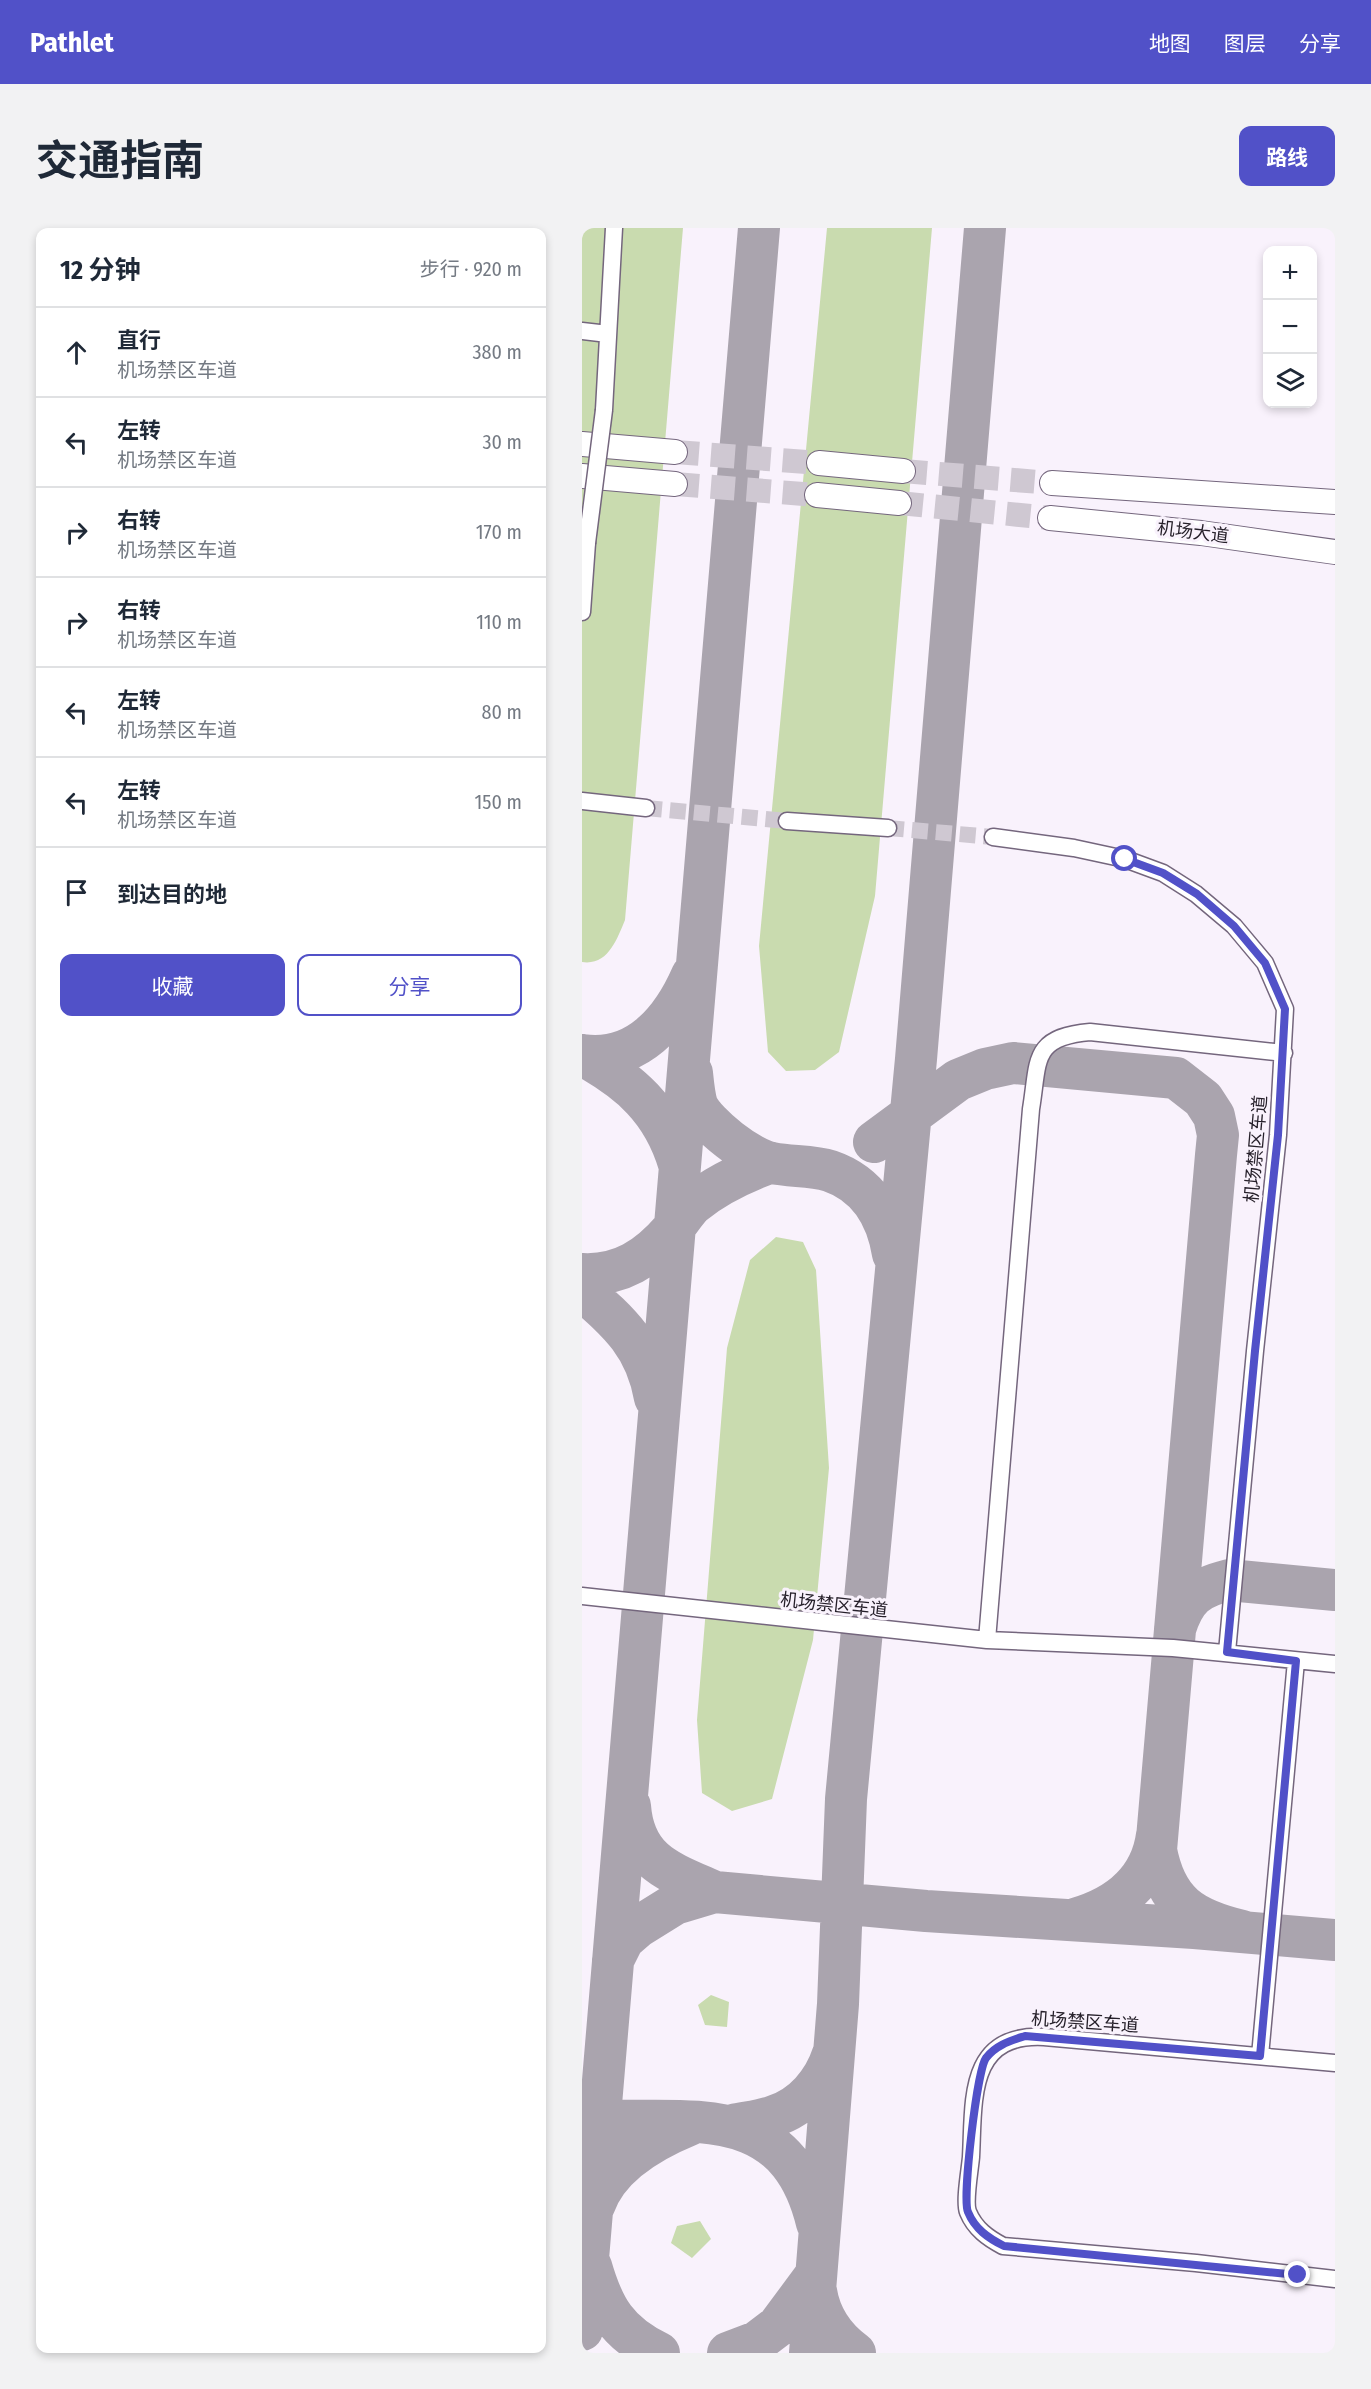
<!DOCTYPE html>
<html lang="zh">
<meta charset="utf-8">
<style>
:root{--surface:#fff;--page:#f2f2f3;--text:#1f2937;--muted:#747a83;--line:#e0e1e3;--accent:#5151c8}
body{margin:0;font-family:"Fira Sans Condensed","Noto Sans SC",sans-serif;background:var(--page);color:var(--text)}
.controls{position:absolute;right:18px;top:18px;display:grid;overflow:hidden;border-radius:12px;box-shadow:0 3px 9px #0003}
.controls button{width:54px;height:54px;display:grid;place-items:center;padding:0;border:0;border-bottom:2px solid var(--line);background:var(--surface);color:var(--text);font:30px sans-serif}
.stop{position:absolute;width:18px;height:18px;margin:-14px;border:4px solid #5151c8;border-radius:50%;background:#fff}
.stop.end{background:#5151c8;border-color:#fff;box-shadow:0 2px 6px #0008}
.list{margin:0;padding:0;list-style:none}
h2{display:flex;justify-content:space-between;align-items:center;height:78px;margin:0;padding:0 24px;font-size:26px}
h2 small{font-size:20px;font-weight:400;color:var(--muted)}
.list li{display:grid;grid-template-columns:39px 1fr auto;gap:18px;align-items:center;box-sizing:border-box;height:90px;padding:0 24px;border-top:2px solid var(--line)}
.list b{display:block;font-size:22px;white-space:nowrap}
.list p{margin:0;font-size:20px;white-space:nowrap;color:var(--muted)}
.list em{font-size:20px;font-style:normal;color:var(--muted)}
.actions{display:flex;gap:12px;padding:18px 24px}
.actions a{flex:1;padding:14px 0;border:2px solid var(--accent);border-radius:12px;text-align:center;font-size:21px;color:var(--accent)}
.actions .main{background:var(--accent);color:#fff}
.icon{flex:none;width:33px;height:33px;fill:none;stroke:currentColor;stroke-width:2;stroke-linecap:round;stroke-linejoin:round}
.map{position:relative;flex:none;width:753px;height:2125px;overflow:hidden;border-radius:12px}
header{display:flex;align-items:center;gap:36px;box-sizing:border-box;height:84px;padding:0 30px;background:var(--accent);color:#fff}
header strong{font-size:28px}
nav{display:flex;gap:33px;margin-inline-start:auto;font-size:21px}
.intro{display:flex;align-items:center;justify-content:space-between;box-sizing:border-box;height:144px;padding:0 36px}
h1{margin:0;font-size:42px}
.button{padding:15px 27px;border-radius:12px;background:var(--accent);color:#fff;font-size:21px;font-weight:700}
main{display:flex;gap:36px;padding:0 36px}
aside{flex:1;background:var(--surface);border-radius:12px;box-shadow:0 3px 9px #0003}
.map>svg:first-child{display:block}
.green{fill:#c9dbaf}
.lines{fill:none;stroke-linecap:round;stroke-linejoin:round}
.taxiway{stroke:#aaa4ae;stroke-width:42}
.minor-tunnel{stroke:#cfc8d2;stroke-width:16;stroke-dasharray:16 8;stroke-linecap:butt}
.highway-tunnel{stroke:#cfc8d2;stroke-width:24;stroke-dasharray:24 12;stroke-linecap:butt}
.minor-casing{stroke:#74667d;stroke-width:19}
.highway-casing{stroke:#74667d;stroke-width:26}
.minor{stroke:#fff;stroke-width:16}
.highway{stroke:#fff;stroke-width:24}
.minor-bridge-casing{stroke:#74667d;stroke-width:19;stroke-linecap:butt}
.minor-bridge{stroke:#fff;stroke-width:16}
.route{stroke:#5151c8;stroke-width:8}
.labels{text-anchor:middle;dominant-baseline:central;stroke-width:6;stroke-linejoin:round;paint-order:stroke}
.street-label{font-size:18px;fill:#26202a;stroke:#f9f2fc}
</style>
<header>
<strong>Pathlet</strong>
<nav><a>地图</a><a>图层</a><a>分享</a></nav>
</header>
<div class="intro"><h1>交通指南</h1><a class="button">路线</a></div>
<main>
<aside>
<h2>12 分钟<small>步行 · 920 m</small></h2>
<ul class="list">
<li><svg class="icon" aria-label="ahead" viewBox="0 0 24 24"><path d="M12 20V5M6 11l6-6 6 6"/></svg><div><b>直行</b><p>机场禁区车道</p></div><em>380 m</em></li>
<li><svg class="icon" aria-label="left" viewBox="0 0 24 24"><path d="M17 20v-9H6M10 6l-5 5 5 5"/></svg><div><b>左转</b><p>机场禁区车道</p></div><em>30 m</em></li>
<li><svg class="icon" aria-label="right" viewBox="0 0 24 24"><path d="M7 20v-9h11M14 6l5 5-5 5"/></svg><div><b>右转</b><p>机场禁区车道</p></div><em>170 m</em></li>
<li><svg class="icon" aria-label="right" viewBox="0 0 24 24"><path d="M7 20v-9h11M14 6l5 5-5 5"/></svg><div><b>右转</b><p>机场禁区车道</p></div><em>110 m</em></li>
<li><svg class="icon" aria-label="left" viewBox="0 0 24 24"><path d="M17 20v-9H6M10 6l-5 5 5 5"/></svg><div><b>左转</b><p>机场禁区车道</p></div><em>80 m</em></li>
<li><svg class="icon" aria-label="left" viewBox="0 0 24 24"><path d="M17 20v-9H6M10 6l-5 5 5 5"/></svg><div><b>左转</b><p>机场禁区车道</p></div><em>150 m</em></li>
<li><svg class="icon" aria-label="arrive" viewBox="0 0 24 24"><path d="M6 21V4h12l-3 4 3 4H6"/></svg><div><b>到达目的地</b></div></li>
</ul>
<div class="actions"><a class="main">收藏</a><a>分享</a></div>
</aside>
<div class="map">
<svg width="753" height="2125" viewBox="0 0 753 2125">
<rect width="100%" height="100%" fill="#f9f2fc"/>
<!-- green -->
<path class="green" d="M0,0H101L43,692C35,711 26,738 0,734Z
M245,0H350L293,668L257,824L233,842L204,843L186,824L177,718Z
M194,1009L221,1014L234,1042L247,1240L231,1412L190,1571L150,1583L120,1565L115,1492L145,1120L168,1032Z
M129,1767L147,1774L145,1799L123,1797L116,1777Z
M118,1993L129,2011L110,2030L89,2015L95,1998Z"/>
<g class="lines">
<!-- taxiway -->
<path class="taxiway" d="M0,827C55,835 90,793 110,747
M0,827C48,853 81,882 97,936
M110,845C111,855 112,867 115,877C124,897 168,931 190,935C209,939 230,937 248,943C286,956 305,988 311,1026
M292,914L376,852L403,841L431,835L594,850L621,871L632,888L636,907L634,927L574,1622C584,1675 610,1691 660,1703
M0,1046C39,1048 66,1030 91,1001C98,993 103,984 111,976C134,957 160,945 187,935
M0,1062C38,1095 64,1118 73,1170
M593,1401C603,1369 615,1360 647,1352L753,1362
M48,1578C52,1634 88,1644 133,1664
M493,1691C535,1679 569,1653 575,1607
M31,1732L41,1712L56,1699L93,1676L133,1664L344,1683L612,1700L753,1712
M0,1892C101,1898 204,1867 235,1995
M151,1897C165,1894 179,1893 192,1888C221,1879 242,1854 251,1826
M12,1978C26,1937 68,1913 107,1897
M9,2038C21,2080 35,2105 77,2125
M234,2063C238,2089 251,2109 273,2125
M0,2102L177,0
M146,2125L175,2114L196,2098L233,2048
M228,2125L256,1776L264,1571L334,831L403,0"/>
<!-- minor-tunnel -->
<path class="minor-tunnel" d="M64,580L205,593
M306,600L411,609"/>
<!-- highway-tunnel -->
<path class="highway-tunnel" d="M93,224L237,235
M321,243L470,255
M93,256L235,267
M317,275L468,290"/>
<defs>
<path id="minor" d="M0,103L26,106
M22,182L32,0
M0,384L5,315
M0,573L64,580
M205,593L306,600
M411,609L492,620L543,631L581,645L614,666L652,698L683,735L703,781L696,907L673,1123L645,1424
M0,1368L405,1412L591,1420L753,1436
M405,1412L449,881C457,833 449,809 508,804L702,825
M678,1828L714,1433
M753,1835L462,1809C385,1805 392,1872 389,1929C388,1941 382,1974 386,1984C393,2001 406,2010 421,2018L614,2035L753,2051"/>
<path id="highway" d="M0,216L93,224
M237,235L321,243
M0,248L93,256
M470,255L753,274
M235,267L317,275
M468,290L619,305L753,324"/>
</defs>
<!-- minor casing -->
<use href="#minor" class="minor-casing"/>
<!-- highway casing -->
<use href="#highway" class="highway-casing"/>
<!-- minor -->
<use href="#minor" class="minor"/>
<!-- highway -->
<use href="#highway" class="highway"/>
<defs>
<path id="minor-bridge" d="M5,315L22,182"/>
</defs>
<!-- minor-bridge casing -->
<use href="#minor-bridge" class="minor-bridge-casing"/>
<!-- minor-bridge -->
<use href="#minor-bridge" class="minor-bridge"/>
</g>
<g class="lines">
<!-- route -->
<path class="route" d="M543,631L581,645L615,666L652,698L683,735L703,781L696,907L673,1123L645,1424L714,1433L678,1828L443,1808C428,1813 414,1817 404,1830C395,1842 380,1971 386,1984C393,2001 406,2010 422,2018L716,2047"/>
</g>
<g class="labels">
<!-- street labels -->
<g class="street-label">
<text transform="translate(611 304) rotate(7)">机场大道</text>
<text transform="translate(674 921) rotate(-85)">机场禁区车道</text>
<text transform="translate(252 1377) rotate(6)">机场禁区车道</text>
<text transform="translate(503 1794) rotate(4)">机场禁区车道</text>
</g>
</g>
</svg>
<div class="controls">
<button>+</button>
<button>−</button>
<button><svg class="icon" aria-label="layers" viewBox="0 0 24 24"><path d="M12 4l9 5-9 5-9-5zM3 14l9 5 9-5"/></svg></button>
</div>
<div class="stop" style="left:543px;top:631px"></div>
<div class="stop end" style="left:716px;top:2047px"></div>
</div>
</main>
